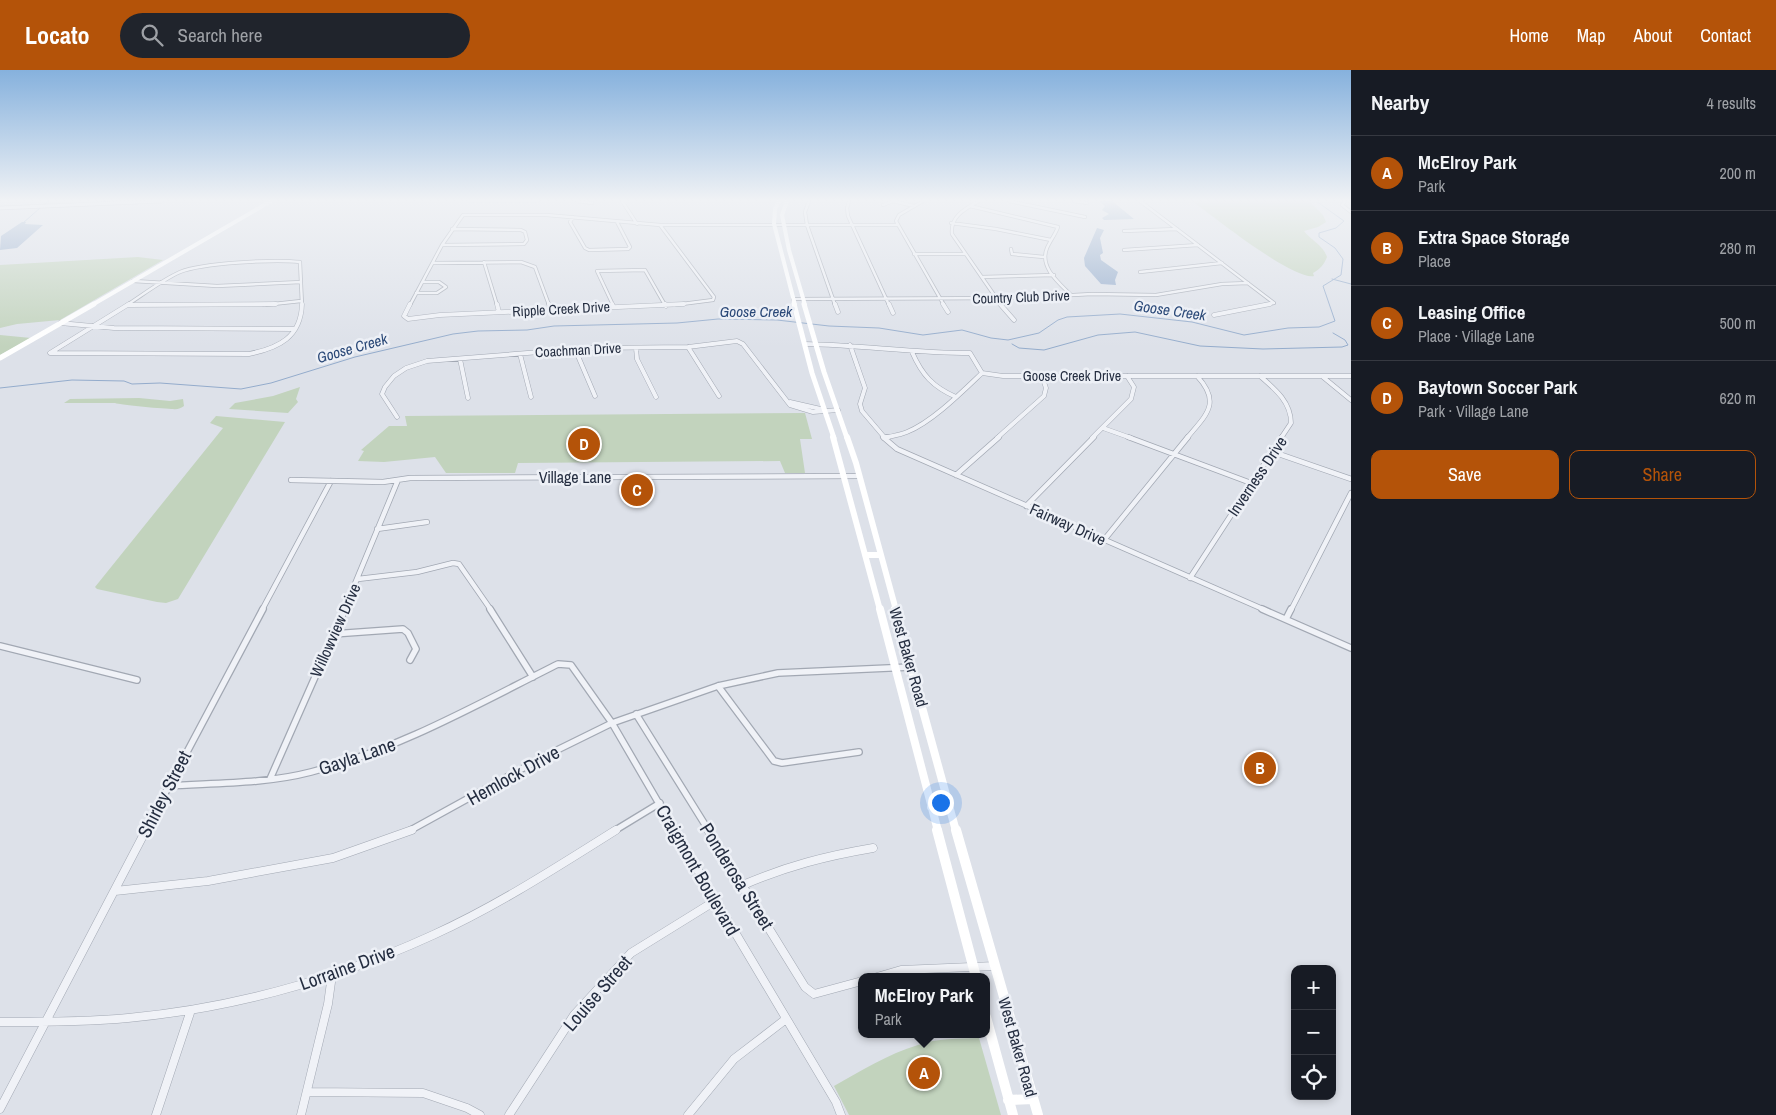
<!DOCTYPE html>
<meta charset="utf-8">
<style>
:root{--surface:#171b24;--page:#20242c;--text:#f1f3f6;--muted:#9ea1a6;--line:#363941;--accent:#b45309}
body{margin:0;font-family:"Archivo Narrow",sans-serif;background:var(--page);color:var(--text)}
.controls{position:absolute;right:15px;bottom:15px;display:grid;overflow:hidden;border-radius:10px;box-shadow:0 2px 8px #0003}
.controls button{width:45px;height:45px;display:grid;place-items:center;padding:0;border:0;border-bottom:1px solid var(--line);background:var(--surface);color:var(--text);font:25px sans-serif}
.you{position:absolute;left:940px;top:732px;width:18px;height:18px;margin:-12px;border:4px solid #fff;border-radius:50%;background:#1a73e8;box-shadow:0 0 0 8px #1a73e833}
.badge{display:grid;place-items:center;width:32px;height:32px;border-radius:50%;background:var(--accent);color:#fff;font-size:16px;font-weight:700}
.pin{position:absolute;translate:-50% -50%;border:2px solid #fff;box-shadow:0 1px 5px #0006}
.popup{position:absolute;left:858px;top:903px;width:132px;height:65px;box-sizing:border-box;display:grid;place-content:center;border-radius:10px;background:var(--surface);filter:drop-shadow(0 1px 4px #0005);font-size:16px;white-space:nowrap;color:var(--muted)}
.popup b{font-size:19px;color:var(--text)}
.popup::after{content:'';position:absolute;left:50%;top:100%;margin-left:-10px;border:10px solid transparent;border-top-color:var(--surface)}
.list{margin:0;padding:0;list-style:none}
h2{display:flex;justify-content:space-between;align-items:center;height:65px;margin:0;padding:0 20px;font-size:21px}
h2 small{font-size:16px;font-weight:400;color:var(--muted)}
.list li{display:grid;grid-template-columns:32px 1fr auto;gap:15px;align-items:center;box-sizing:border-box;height:75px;padding:0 20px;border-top:1px solid var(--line)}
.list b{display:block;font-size:19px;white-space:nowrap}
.list p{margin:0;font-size:16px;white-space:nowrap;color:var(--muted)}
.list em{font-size:16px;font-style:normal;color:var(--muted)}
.actions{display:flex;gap:10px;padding:15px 20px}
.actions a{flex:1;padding:11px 0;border:1px solid var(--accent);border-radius:10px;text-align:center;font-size:18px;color:var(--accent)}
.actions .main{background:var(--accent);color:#fff}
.icon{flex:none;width:28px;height:28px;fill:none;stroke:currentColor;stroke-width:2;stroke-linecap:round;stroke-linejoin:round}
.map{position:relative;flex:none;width:1351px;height:1045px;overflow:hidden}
header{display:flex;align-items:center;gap:30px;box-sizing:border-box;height:70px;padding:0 25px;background:var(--accent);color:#fff}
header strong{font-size:24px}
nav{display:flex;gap:28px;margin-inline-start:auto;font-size:18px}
.search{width:350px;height:45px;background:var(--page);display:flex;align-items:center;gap:12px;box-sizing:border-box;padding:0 18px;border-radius:28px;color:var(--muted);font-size:19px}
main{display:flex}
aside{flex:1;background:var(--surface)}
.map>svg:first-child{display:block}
.green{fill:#c2d3bd}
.water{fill:#94accc}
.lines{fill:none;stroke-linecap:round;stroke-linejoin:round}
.stream{stroke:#94accc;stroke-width:1}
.minor-far4-casing{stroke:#a2a8b3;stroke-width:4}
.minor-far3-casing{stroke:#a2a8b3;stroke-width:5}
.minor-far2-casing{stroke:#a2a8b3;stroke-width:6}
.minor-far1-casing{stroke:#a2a8b3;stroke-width:8}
.minor-casing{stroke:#a2a8b3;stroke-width:9}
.tertiary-casing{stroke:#a2a8b3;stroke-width:4.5}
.minor-far4{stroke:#f0f2f7;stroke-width:2.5}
.minor-far3{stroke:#f0f2f7;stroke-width:4}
.minor-far2{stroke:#f0f2f7;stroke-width:4.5}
.minor-far1{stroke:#f0f2f7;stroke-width:5.5}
.minor{stroke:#f0f2f7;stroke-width:8}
.tertiary{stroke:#f0f2f7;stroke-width:3}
.secondary-far4{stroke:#fff;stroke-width:4}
.secondary-far3{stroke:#fff;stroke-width:5}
.secondary-far2{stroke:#fff;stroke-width:6}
.secondary-far1{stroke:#fff;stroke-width:8}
.secondary{stroke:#fff;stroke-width:10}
.labels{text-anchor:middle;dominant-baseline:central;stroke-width:5;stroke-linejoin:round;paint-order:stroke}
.far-street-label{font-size:14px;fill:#252e41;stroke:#edf0f6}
.far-water-label{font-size:15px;font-style:italic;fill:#2b4978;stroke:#edf0f6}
.street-label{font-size:16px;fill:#252e41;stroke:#edf0f6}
.near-street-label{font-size:19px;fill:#252e41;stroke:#edf0f6}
</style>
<header>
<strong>Locato</strong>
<div class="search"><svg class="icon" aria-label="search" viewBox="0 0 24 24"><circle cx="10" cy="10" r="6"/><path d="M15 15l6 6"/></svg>Search here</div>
<nav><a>Home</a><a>Map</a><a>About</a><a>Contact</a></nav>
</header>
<main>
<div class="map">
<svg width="1351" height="1045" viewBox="0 0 1351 1045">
<rect width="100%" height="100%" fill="#dde1e9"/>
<!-- green -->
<path class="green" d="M1192,131H1309L1323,145L1326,152L1318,157L1304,161C1312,171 1323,175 1327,187C1324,195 1320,199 1313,203L1314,206C1292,210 1213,146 1192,131Z
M138,187L163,190L60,250L17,254L0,258V195Z
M0,265L31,268L0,285Z
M300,317L296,329L298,332L288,343L229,339L235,333L273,326Z
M139,328L170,331L183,329L184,336C181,338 177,340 173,339C166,339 120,335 115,333H64L70,329Z
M805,343L812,369H800L805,403H785L780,391L518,393L515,403H446L435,387L384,392L358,391L364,381L361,380L389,356H407L405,346Z
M216,346L285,352L178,529L166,533L157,532L97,519L95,517L223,358L210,353Z
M979,968L1001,1045H849L834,1016C861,1001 888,984 918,975C937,968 959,969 979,968Z"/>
<!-- water -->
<path class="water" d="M1099,131H1112L1134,149L1104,150L1102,148L1109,144L1102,140L1105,136Z
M22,152H26L25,154L43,155L17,178L0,180L1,166Z
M1097,158L1104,160L1100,168L1103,183L1100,185L1101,190L1118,202L1115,210L1116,215L1101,214L1085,196L1084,188Z"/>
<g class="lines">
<!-- stream -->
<path class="stream" d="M43,135L49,131
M23,153L40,138
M1332,209L1351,214
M1012,274L1019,278L1044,280L1098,265L1135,262L1200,276L1263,279L1342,277L1348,275L1345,270L1333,263
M0,318L72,310L124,311L132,314L160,313L241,319L271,313L355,287L453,264L478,261L527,260L554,256L677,253L718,249L777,250L829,256L879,258L923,265L962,260L991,268L1008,270L1039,263L1058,250L1067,247L1120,244L1192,252L1244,265L1288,258L1319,257L1335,251L1323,216L1341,205L1343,189L1335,178L1319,167V163L1336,158L1344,151L1316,131"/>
<defs>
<path id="minor-far4" d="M468,131H538
M577,131L592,133
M622,131L637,154
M809,131L805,142L807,155L835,235
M849,131L847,138L848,146L889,235
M923,131L899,145L896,151L944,235
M979,131C965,139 950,146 952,164L1001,235
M1009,131L1085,147
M1074,131L1087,133
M1140,131L1274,233
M1345,131L1342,135L1351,142
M883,135L893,131L914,136
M970,136L1058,157C1055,165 1050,171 1047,178C1039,197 1059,213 1071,225
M573,147L570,152L585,178L589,180L628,179L630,177L617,152
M951,153L996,159L1051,170
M660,155H897
M660,155L714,227L713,230L674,235
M1124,161L1177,159
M443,175L524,174L527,170L525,162L521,160L452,159
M1011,179L1012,184L1044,187
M1124,180L1198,175
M914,184H965
M484,192L497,235
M434,193L521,192L535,197L549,235
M1140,202L1222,193
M982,207L1054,205
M133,211L217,216L301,212
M416,223H437L446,217L439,212H423
M793,229L1018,228L1092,224L1156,225L1222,214L1248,213
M127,235C144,224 162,210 180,202C202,193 276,189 300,192L302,235
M264,235L301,231
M410,235L442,175L463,145H547L660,155
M613,235L597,201L645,200L665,235
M1264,235L1274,233"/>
<path id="minor-far3" d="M129,234L50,283L249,284C279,278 301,267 302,234
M410,234L404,246L408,249L440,245L684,234
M497,234L499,242
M549,234L551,239
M612,234L613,236
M665,234L666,236
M835,234L838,242
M889,234L893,243
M943,234L948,242
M1000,234L1014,250
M129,235L276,234
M1214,245L1270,234
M60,253L114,258L294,259
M805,274C861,275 914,283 970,283L982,303L1003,306H1351
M850,275L865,318L860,334L862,341L885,368
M688,277L719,326
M636,278L637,289L656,327
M575,279L595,326
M912,282C922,305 933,317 956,327
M520,284L531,327
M460,289L468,328
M1260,306C1275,319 1291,332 1291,353L1281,368
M1323,307L1351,330
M790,332L825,340
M397,347L382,324L385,317L394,306L406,298L427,291L591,278L688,277L737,271L743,274L790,335L813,342L838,340
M1103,358L1131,368
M884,368C892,366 900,365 907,362C932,352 962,322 982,303
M997,368L1044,326L1046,318L1042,306
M1092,368L1131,329L1134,317L1127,306
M1187,368C1206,345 1222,333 1197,306"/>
<path id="minor-far2" d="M883,367L897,379L1265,540
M1128,367L1251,413
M884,368L888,367
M1273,382L1351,409
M956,405L999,367
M291,410L383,412L410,408L859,406
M1026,436L1094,367
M377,459L427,452
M1104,470L1188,367
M1190,508L1282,367
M358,509L417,502L453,493L459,494L491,540
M262,540L331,411
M344,540L398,410
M1291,540L1351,423"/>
<path id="minor-far1" d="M490,539L533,607
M1262,539L1351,578
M1286,549L1291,539
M333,564L403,559L408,563L416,579L410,590
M0,576L137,610
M718,616L774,691L782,693L859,682
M636,644L709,761
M270,709L345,539
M168,716C215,713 265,714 311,702C399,679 478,634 558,594L571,595L612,653L675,761
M145,761L263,539
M409,761L547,685L612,653L718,616L778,603L911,597
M614,761L660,733"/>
<path id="minor" d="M674,760L836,1032L841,1045
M708,760L805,917L814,924L862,911
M743,815C787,796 826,786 873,778
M115,821L208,811L333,788L412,760
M877,907L901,900L995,896
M0,952C43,952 86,952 128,948C234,938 337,909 433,865C497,836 557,797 616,760
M308,1022L423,1023L467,1038L480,1045
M0,1039L146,760
M156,1045L191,940
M301,1045L328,934L332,905
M509,1045L574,945L631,883L715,831
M688,1045L734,989L786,949"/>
<path id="tertiary" d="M0,138L162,131"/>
</defs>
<!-- minor-far4 casing -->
<use href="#minor-far4" class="minor-far4-casing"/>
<!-- minor-far3 casing -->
<use href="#minor-far3" class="minor-far3-casing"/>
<!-- minor-far2 casing -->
<use href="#minor-far2" class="minor-far2-casing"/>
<!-- minor-far1 casing -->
<use href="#minor-far1" class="minor-far1-casing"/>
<!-- minor casing -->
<use href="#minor" class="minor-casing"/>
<!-- tertiary casing -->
<use href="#tertiary" class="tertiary-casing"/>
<!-- minor-far4 -->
<use href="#minor-far4" class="minor-far4"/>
<!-- minor-far3 -->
<use href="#minor-far3" class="minor-far3"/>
<!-- minor-far2 -->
<use href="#minor-far2" class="minor-far2"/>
<!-- minor-far1 -->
<use href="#minor-far1" class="minor-far1"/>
<!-- minor -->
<use href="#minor" class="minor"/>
<!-- tertiary -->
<use href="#tertiary" class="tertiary"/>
<!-- secondary-far4 -->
<path class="secondary-far4" d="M779,131L775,139L774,154L795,235
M787,131L782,145L789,180L805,235
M92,235L271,131"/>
<!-- secondary-far3 -->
<path class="secondary-far3" d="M794,234L812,303L834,368
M804,234L824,302L847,368
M0,288L94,234"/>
<!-- secondary-far2 -->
<path class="secondary-far2" d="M833,367L880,540
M847,367L856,393L896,540
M865,485H881"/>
<!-- secondary-far1 -->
<path class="secondary-far1" d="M880,539L938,761
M895,539L956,761
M931,737H949"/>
<!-- secondary -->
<path class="secondary" d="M937,760L976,907
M956,760L1038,1045
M986,947L1013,1045
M1008,1030L1033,1029"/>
</g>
<!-- sky -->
<linearGradient id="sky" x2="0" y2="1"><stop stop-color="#86b1dd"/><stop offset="0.47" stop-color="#f0f2f5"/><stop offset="1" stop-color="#f0f2f5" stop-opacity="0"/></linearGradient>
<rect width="1351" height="277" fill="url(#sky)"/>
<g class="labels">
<!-- far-street labels -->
<g class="far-street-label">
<text transform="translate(1021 227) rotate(-2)">Country Club Drive</text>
<text transform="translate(561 239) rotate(-3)">Ripple Creek Drive</text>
<text transform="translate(578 280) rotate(-3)">Coachman Drive</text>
<text x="1072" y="306">Goose Creek Drive</text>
</g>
<!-- far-water labels -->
<g class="far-water-label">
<text transform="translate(1170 240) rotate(8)">Goose Creek</text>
<text x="756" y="241">Goose Creek</text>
<text transform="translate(352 278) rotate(-16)">Goose Creek</text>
</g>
<!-- street labels -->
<g class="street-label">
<text transform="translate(1257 406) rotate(-56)">Inverness Drive</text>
<text x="575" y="407">Village Lane</text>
<text transform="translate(1068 454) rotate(24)">Fairway Drive</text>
<text transform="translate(335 560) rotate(-66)">Willowview Drive</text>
<text transform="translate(909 587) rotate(74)">West Baker Road</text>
<text transform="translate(1018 977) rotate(74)">West Baker Road</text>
</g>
<!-- near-street labels -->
<g class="near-street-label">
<text transform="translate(357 686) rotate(-19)">Gayla Lane</text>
<text transform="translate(513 705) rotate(-29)">Hemlock Drive</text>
<text transform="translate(164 724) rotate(-63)">Shirley Street</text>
<text transform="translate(698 800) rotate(60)">Craigmont Boulevard</text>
<text transform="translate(737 806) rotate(58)">Ponderosa Street</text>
<text transform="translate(347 897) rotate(-20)">Lorraine Drive</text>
<text transform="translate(597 923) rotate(-49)">Louise Street</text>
</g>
</g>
</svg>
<div class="controls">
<button>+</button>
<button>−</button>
<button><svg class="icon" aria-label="locate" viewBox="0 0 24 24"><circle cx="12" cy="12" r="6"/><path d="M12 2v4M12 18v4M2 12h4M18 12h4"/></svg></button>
</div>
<div class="you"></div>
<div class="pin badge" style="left:924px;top:1003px">A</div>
<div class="popup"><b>McElroy Park</b>Park</div>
<div class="pin badge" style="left:1260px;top:698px">B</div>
<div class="pin badge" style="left:637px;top:420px">C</div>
<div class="pin badge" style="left:584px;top:374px">D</div>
</div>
<aside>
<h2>Nearby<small>4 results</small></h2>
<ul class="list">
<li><span class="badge">A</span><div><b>McElroy Park</b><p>Park</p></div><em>200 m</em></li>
<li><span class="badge">B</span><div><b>Extra Space Storage</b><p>Place</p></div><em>280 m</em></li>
<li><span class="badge">C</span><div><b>Leasing Office</b><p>Place · Village Lane</p></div><em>500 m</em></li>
<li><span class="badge">D</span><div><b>Baytown Soccer Park</b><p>Park · Village Lane</p></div><em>620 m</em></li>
</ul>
<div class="actions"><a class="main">Save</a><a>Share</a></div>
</aside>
</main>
